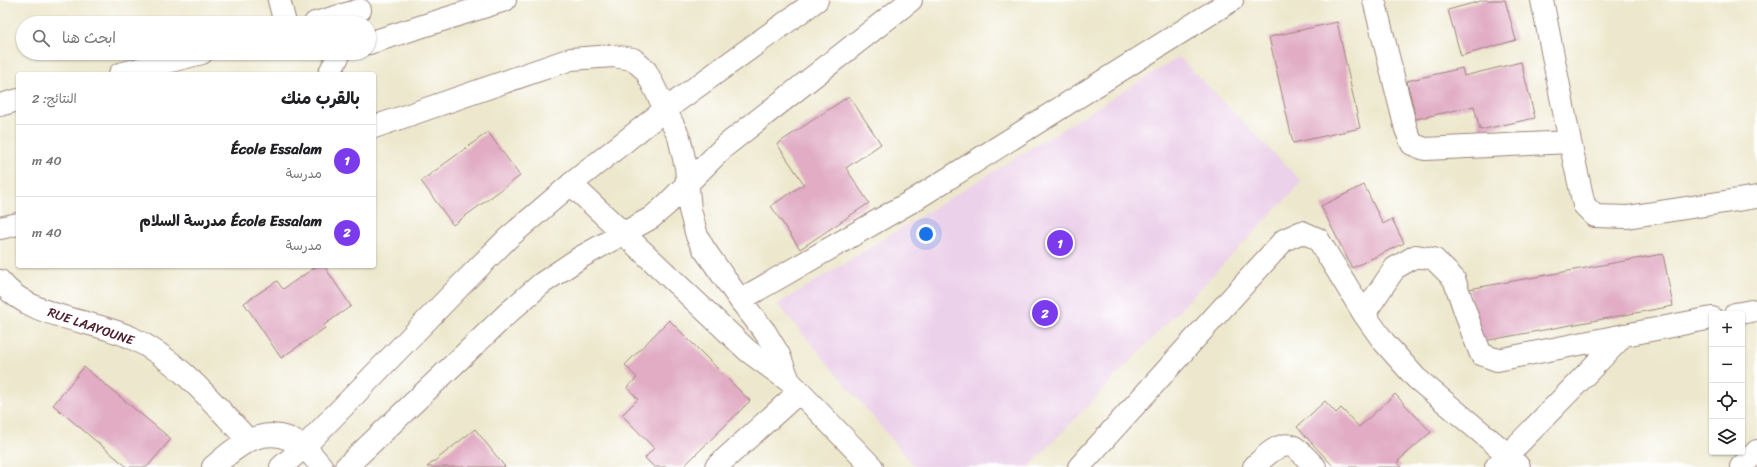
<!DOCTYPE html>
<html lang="ar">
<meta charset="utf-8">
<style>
:root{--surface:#fff;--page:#f6f6f6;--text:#202124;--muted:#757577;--line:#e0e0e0;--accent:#7c3aed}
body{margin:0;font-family:Sriracha,"Playpen Sans Arabic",sans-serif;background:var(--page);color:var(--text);direction:rtl}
.controls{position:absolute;right:12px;bottom:12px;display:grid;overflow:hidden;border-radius:4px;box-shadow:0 1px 3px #0004}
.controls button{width:36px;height:36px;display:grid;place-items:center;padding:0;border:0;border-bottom:1px solid var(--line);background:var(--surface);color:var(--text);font:20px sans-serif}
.you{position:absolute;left:926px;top:234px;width:14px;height:14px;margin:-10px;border:3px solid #fff;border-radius:50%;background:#1a73e8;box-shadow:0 0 0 6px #1a73e833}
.badge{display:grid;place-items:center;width:26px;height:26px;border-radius:50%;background:var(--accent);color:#fff;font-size:13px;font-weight:700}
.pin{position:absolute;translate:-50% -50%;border:2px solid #fff;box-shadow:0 1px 4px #0006}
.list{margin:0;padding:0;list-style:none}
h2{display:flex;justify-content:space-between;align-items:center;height:52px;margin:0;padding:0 16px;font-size:17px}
h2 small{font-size:13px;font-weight:400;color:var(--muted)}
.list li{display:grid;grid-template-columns:26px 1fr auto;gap:12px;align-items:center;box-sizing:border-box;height:72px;padding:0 16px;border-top:1px solid var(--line)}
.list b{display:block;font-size:15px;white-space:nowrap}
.list p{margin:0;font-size:13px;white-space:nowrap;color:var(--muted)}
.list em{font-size:13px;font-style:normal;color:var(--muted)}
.icon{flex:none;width:22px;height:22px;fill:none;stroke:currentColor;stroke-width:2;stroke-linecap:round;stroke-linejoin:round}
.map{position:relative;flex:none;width:1757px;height:467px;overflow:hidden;direction:ltr}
.search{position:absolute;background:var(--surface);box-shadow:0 1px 3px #0004;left:16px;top:16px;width:360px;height:44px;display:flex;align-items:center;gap:10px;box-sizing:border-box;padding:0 14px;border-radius:22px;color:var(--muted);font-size:15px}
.panel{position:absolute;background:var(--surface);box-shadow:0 1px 3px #0004;left:16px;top:72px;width:360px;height:196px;border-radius:4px;direction:rtl}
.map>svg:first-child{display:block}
.built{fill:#ecd1ea}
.building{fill:#e1acc4}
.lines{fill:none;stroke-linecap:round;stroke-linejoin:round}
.minor-casing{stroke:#9c847c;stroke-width:24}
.tertiary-casing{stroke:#9c847c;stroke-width:24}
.minor{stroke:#fff;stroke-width:22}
.tertiary{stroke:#fff;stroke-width:22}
.labels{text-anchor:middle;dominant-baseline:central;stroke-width:4;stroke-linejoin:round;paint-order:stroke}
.street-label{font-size:13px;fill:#4a1f2b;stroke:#fff}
</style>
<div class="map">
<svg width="1757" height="467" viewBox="0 0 1757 467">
<rect width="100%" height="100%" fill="#fff"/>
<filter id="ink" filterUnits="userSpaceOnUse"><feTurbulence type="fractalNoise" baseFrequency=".025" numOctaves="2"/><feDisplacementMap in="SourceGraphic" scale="8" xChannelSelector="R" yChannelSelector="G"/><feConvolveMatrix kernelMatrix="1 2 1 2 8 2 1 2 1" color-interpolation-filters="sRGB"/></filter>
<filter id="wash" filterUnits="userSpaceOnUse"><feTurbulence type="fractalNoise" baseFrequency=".012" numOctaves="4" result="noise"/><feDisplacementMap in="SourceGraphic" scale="16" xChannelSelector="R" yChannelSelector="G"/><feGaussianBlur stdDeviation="0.9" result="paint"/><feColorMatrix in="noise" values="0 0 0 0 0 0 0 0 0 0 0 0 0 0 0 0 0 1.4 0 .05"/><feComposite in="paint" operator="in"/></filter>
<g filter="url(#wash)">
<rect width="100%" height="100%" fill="#ede8cd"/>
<!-- built -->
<path class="built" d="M1179,57L1302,182L1029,467H915L778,304Z"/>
<g id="blocks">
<!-- building -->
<path class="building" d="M1484,0H1505L1516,40L1461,56L1448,10Z
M1337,22L1360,128L1293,143L1269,37Z
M1521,62L1535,118L1480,130L1474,106L1416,119L1407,81L1462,68L1464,76Z
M849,96L881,144L846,168L869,203L800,249L771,206L804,184L777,144Z
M488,132L520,176L453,225L421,181Z
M1364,185L1383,224L1392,219L1404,243L1352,268L1321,206Z
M1663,254L1673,306L1479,342L1469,289Z
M317,266H324L351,306L324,325L325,328L281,358L244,303L277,281L283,289Z
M669,320L750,401L683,467H654L645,458L654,448L622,415L638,399L627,387L637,378L625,365Z
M84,367L171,439L147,467H127L53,405Z
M1395,394L1431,432L1397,462L1402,467H1334L1297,427L1325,401L1336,413L1341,408L1359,427Z
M475,429L505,467H427Z"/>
</g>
</g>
<g filter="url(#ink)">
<use href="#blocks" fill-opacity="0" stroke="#9c847c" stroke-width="1"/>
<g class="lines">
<defs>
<path id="minor" d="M279,0L285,23
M1374,0L1406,129L1412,144L1425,149L1570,142
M1542,0L1570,142L1584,205L1595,216L1627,217L1757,197
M315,23L360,10
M369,43L505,0
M120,74L202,53
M329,74L340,53
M0,105L18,100
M374,127L571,59L613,56L633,59L646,71L679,137L686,167L690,210L697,236L704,249L740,300L765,332L779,355L789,381
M571,184L729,333L748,351L789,381L872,467
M0,228L18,224
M0,281C30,319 92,319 132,338C180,361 213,403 248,440
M740,300L914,200L1232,0
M1364,314L1384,342L1416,378L1507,454L1519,467
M1735,314L1757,310
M213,467C239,444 268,420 303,447C310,452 316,460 322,467
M716,467L799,392
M1079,467L1284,240L1302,232L1318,239L1364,314L1395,268L1416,256L1434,259L1454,279L1473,334L1481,354L1497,360L1712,318
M1254,467C1263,458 1282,437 1297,449C1303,454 1309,461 1315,467
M1496,467L1624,335
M1741,467L1757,451"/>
<path id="tertiary" d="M281,467L304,447L460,286L507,239L571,184L666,109L817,0
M346,467L508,313L541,284L581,257L651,218L665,206L725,146L911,0"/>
</defs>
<!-- minor casing -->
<use href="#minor" class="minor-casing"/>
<!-- tertiary casing -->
<use href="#tertiary" class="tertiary-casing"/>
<!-- minor -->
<use href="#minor" class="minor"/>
<!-- tertiary -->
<use href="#tertiary" class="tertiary"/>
</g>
</g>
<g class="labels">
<!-- street labels -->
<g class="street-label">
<text transform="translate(91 326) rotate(19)">RUE LAAYOUNE</text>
</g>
</g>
</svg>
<div class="controls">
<button>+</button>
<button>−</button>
<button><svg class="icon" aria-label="locate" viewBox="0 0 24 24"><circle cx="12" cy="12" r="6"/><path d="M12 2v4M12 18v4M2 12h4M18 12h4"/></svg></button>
<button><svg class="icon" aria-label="layers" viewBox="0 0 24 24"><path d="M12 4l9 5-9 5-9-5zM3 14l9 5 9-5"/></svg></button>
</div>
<div class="you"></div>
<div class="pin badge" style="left:1060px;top:243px">1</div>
<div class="pin badge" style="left:1045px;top:313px">2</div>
<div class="search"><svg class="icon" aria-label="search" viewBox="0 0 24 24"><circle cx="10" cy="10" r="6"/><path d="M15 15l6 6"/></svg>ابحث هنا</div>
<section class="panel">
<h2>بالقرب منك<small>النتائج: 2</small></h2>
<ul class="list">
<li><span class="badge">1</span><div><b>École Essalam</b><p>مدرسة</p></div><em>40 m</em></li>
<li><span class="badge">2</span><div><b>École Essalam مدرسة السلام</b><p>مدرسة</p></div><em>40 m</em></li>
</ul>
</section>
</div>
